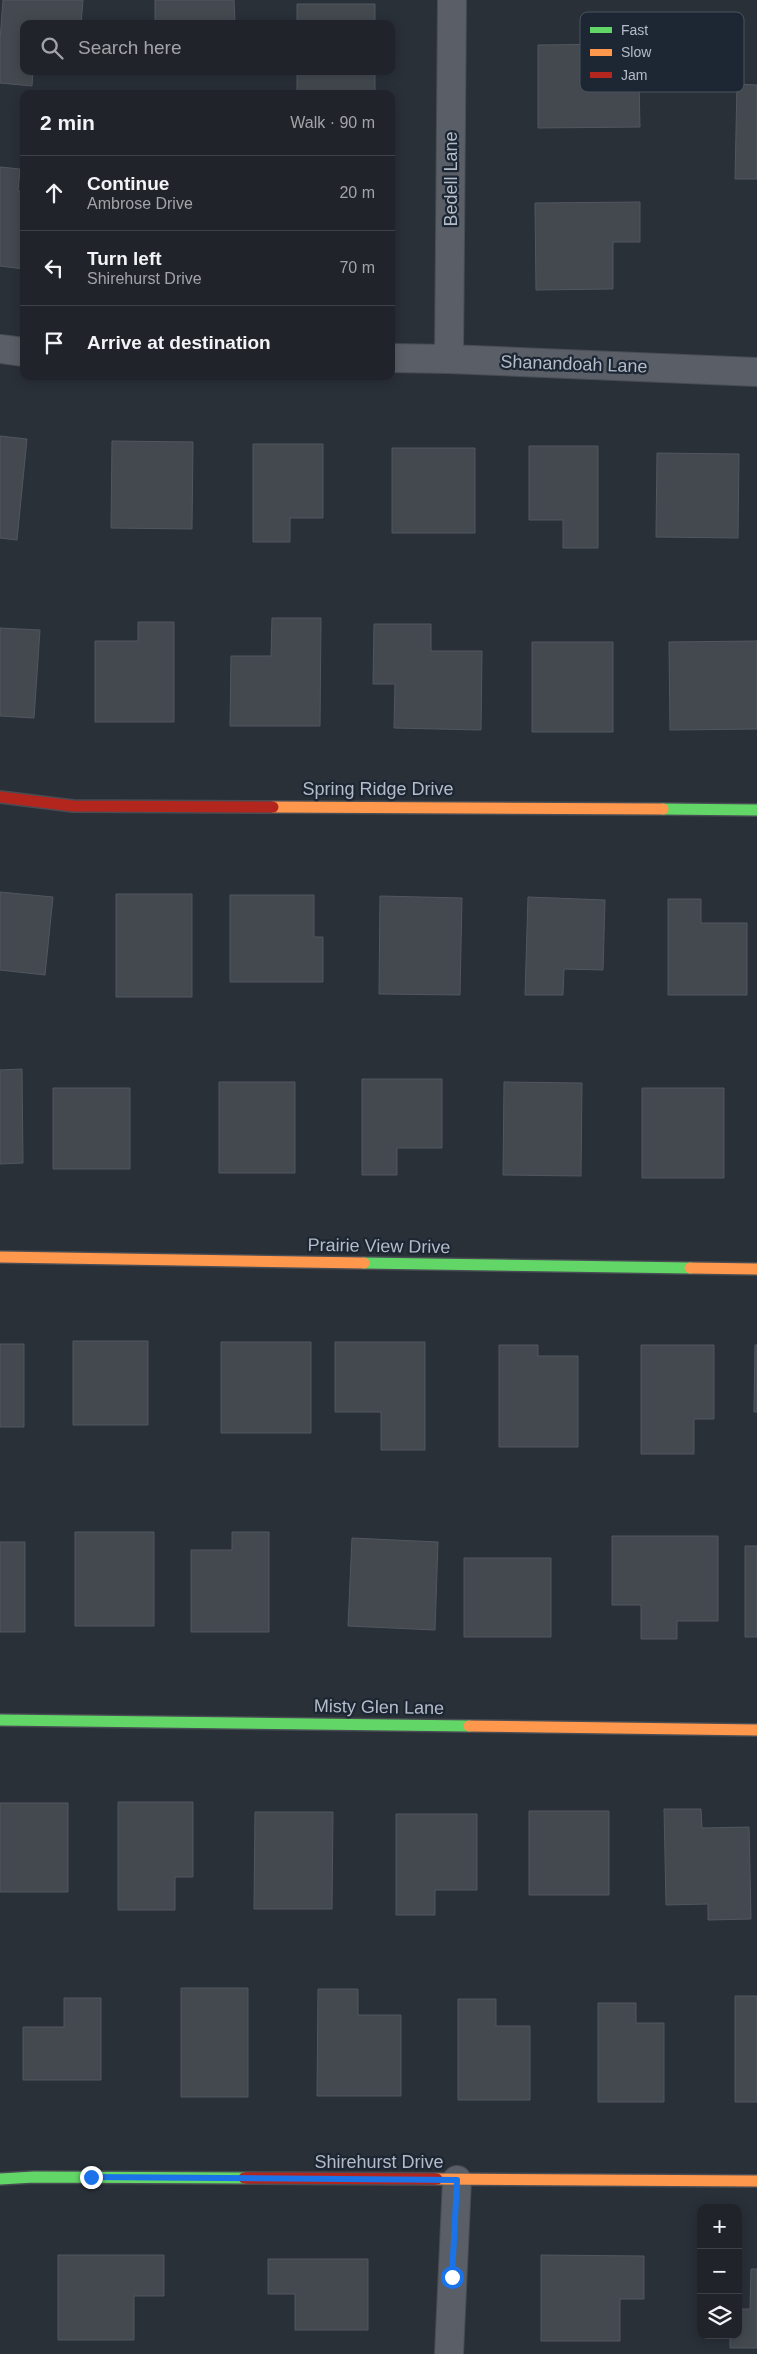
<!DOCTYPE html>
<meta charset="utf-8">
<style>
:root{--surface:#20242a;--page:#282c32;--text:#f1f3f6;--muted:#a2a4a8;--line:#3d4147}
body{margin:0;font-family:Helvetica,sans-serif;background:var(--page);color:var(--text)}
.controls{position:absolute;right:15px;bottom:15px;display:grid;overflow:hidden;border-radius:10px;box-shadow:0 2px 12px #0003}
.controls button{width:45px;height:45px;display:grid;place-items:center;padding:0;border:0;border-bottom:1px solid var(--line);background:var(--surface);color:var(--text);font:25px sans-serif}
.stop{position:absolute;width:15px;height:15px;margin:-11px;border:4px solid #1a73e8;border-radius:50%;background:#fff}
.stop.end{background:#1a73e8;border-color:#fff;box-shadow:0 1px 5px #0008}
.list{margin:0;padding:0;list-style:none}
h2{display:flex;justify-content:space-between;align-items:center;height:65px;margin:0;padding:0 20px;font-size:21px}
h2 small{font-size:16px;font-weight:400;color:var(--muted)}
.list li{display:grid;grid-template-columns:32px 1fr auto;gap:15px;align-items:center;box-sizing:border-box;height:75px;padding:0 20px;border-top:1px solid var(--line)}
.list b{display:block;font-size:19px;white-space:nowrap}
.list p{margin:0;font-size:16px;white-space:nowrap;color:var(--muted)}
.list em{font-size:16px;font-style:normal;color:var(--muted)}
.icon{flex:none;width:28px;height:28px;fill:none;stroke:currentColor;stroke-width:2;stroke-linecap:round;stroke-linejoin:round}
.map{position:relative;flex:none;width:757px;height:2354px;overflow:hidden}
.search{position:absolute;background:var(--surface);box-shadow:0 2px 12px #0003;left:20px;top:20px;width:375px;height:55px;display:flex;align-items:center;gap:12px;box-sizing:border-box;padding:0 18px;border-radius:10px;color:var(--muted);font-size:19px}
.panel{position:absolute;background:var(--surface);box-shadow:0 2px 12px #0003;left:20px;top:90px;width:375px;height:290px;border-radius:10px}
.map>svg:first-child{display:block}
.building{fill:#444950;stroke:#52575f}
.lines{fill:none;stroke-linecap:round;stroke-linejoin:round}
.street-casing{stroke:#484c53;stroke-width:30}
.fast-casing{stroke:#484c53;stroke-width:14}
.slow-casing{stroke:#484c53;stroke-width:14}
.jam-casing{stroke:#484c53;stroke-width:14}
.street{stroke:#5a5e66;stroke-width:28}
.fast{stroke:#63d668;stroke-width:11}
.slow{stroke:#ff974d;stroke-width:11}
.jam{stroke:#b3261e;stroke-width:11}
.route{stroke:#1a73e8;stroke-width:6}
.labels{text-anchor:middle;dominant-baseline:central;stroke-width:4.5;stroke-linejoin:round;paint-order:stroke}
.street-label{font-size:18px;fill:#b4bcc9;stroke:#1d2633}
.key{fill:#1d2633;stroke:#4a5360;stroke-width:1}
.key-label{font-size:14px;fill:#b4bcc9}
</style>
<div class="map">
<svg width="757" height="2354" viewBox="0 0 757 2354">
<rect width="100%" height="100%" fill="#2a3038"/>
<!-- building -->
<path class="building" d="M3,0H83L81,24H24V71H33L32,86L0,83V40Z
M155,0H234L235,24H155Z
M297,4H375V24H297Z
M617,44V81L639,80L640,127L538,128V45Z
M297,71H375V94H297Z
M737,84L757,85V179H735Z
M0,167L20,169L18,191L24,192V269L0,266Z
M640,202V242H613V289L536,290L535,203Z
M0,436L27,439L17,540L0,538Z
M112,441L193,442L192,529L111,528Z
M253,444H323V518H290V542H253Z
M529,446H598V548H563V520H529Z
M392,448H475V533H392Z
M657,453L739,454L738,538L656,537Z
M272,618H321L320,726H230L231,656H271Z
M138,622H174V722H95V641H138Z
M374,624H431V651H482L481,730L394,728L395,684H373Z
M0,628L40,630L34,718L0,716Z
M757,641V729L670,730L669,642Z
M532,642H613V732H532Z
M0,892L53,897L45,975L0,970Z
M116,894H192V997H116Z
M230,895H314V937H323V982H230Z
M380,896L462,898L460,995L379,994Z
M528,897L605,900L603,970L564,969L563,995H525Z
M668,899H701V923H747V995H668Z
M22,1069L23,1163L0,1164V1070Z
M362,1079H442V1148H397V1175H362Z
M219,1082H295V1173H219Z
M504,1082L582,1083L581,1176L503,1175Z
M53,1088H130V1169H53Z
M642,1088H724V1178H642Z
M73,1341H148V1425H73Z
M221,1342H311V1433H221Z
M335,1342H425V1450H381V1412H335Z
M0,1344H24V1427H0Z
M499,1345H538V1356H578V1447H499Z
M641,1345H714V1419H694V1454H641Z
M755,1345H757V1412H754Z
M75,1532H154V1626H75Z
M232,1532H269V1632H191V1550H232Z
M612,1536H718V1621H677V1639H641V1605H612Z
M352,1538L438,1542L435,1630L348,1626Z
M0,1542H25V1632H0Z
M745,1546H757V1637H745Z
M464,1558H551V1637H464Z
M118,1802H193V1877H175V1910H118Z
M0,1803H68V1892H0Z
M664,1809H701L702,1828L749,1827L751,1919L708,1920V1904L666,1905Z
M529,1811H609V1895H529Z
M255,1812H333L332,1909H254Z
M396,1814H477V1890H435V1915H396Z
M181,1988H248V2097H181Z
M318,1989H358V2015H401V2096H317Z
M735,1996H757V2102H735Z
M64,1998H101V2080H23V2027H64Z
M458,1999H496V2026H530V2100H458Z
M598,2003H636V2023H664V2102H598Z
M58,2255H164V2296H134V2340H58Z
M541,2255L644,2256V2299H620V2341H541Z
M268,2259H368V2330H295V2294H268Z
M751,2269H757V2348H730V2335H738V2309H750Z"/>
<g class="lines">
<defs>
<path id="street" d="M0,349L24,352
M391,358L449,359L757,372
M449,359L452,0
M449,2354L457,2180"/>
<path id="fast" d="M663,809L757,810
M364,1263L690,1268
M0,1720L469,1726
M0,2179L34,2177L244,2178"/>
<path id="slow" d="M273,807L663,809
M0,1257L364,1263
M690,1268L757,1269
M469,1726L757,1730
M437,2179L757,2181"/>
<path id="jam" d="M0,797L73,806L273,807
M244,2178L437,2179"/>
</defs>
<!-- street casing -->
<use href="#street" class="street-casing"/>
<!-- fast casing -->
<use href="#fast" class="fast-casing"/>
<!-- slow casing -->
<use href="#slow" class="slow-casing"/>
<!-- jam casing -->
<use href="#jam" class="jam-casing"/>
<!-- street -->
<use href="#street" class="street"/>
<!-- fast -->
<use href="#fast" class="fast"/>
<!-- slow -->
<use href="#slow" class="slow"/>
<!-- jam -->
<use href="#jam" class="jam"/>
</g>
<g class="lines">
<!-- route -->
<path class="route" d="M91,2177L457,2180L452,2277"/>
</g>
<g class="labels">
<!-- street labels -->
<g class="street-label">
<text transform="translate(451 179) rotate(-90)">Bedell Lane</text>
<text transform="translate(574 364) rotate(2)">Shanandoah Lane</text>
<text x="378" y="789">Spring Ridge Drive</text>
<text transform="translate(379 1246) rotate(1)">Prairie View Drive</text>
<text transform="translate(379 1707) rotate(1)">Misty Glen Lane</text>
<text x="379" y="2162">Shirehurst Drive</text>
</g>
</g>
<!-- legend -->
<rect x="580" y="12" width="164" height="80" rx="8" class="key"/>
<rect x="590" y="27" width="22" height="6" fill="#63d668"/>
<rect x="590" y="49" width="22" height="7" fill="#ff974d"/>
<rect x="590" y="72" width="22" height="6" fill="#b3261e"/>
<g class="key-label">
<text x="621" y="35">Fast</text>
<text x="621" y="57">Slow</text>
<text x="621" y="80">Jam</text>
</g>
</svg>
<div class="controls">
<button>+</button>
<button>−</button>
<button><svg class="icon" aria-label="layers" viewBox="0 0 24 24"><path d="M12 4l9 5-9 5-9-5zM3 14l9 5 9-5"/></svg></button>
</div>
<div class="stop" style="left:452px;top:2277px"></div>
<div class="stop end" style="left:91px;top:2177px"></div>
<div class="search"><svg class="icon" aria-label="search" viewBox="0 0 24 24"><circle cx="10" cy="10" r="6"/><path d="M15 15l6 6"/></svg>Search here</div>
<section class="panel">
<h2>2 min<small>Walk · 90 m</small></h2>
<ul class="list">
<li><svg class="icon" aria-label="ahead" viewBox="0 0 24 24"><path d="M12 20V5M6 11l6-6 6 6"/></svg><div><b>Continue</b><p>Ambrose Drive</p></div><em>20 m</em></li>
<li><svg class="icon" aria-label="left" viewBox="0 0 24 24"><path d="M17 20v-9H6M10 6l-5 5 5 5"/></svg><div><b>Turn left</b><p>Shirehurst Drive</p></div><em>70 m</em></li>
<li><svg class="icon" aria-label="arrive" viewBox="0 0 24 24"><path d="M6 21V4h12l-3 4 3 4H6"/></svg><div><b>Arrive at destination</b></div></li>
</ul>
</section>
</div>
